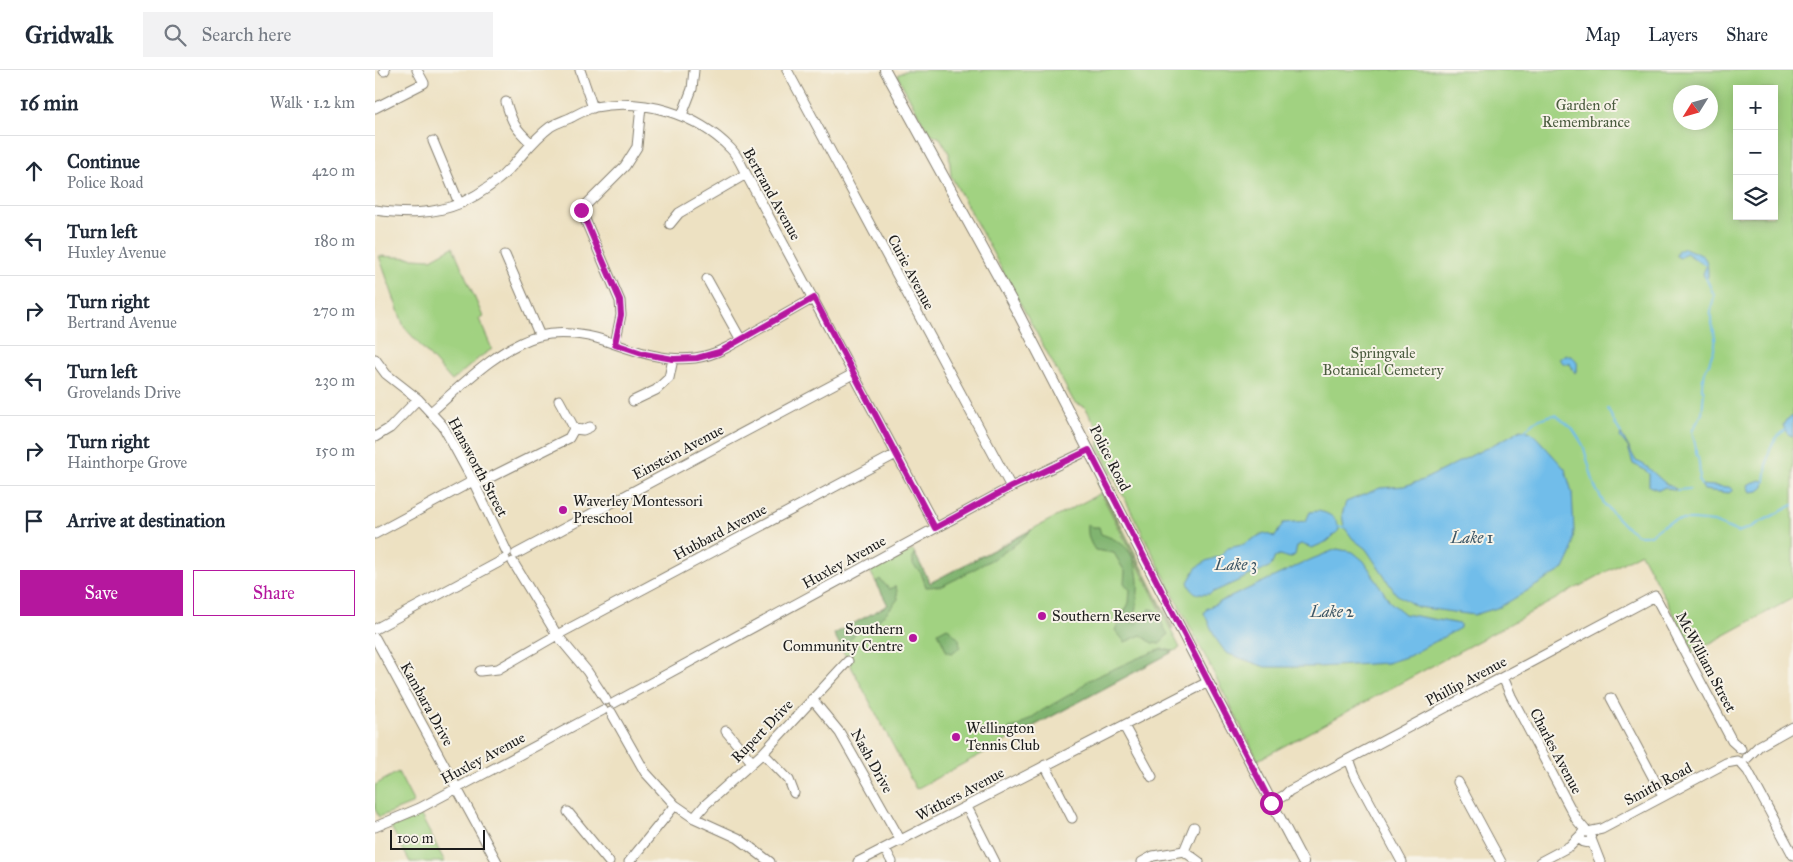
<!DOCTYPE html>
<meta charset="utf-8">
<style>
:root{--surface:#fff;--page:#f2f2f3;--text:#1f2937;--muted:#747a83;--line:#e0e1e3;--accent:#b5179e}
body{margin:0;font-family:"IM FELL Great Primer",serif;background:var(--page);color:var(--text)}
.controls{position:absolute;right:15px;top:15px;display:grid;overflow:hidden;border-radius:0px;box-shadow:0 2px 12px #0003}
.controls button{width:45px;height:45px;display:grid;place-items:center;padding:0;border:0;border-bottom:1px solid var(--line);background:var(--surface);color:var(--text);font:25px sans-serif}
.compass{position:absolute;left:1298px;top:15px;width:45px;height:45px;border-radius:50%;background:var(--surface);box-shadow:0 2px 12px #0003;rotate:233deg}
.scale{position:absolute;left:15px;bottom:12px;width:95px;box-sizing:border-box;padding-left:5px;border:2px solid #1c1c1c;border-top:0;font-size:14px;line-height:18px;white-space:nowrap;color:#1c1c1c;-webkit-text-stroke:4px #f7f3e8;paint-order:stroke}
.stop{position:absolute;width:15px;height:15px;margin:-11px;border:4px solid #b5179e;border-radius:50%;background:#fff}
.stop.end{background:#b5179e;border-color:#fff;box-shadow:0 1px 5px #0008}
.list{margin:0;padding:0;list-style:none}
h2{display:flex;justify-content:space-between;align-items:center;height:65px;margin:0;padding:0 20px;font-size:21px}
h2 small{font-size:16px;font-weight:400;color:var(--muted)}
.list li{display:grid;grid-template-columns:32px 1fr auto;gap:15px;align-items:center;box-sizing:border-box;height:70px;padding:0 20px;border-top:1px solid var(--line)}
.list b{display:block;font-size:19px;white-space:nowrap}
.list p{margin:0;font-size:16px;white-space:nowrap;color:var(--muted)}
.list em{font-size:16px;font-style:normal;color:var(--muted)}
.actions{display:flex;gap:10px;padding:15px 20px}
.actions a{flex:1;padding:11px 0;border:1px solid var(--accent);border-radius:0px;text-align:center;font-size:18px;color:var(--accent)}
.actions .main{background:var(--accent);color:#fff}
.icon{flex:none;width:28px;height:28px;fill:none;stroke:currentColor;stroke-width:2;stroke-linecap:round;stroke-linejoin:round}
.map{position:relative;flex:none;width:1418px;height:792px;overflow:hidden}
header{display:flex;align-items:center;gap:30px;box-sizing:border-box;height:70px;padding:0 25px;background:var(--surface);border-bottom:1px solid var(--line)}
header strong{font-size:24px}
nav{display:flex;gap:28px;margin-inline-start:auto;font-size:18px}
.search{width:350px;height:45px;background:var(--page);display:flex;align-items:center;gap:12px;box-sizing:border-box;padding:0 18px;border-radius:0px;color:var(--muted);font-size:19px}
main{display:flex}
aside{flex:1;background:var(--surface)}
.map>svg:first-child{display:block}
.green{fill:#a1d281;stroke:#5e774e;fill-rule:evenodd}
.forest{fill:#80b46f;stroke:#4e6846}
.water{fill:#71bdea;stroke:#466c83}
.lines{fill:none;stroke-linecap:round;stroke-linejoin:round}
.stream{stroke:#71bdea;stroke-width:2}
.minor-casing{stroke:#847e6f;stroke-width:11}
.major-casing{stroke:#847e6f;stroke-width:12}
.minor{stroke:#fff;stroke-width:9}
.major{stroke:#fff;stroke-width:10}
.route{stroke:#b5179e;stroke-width:6}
.poi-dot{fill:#b5179e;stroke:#f7f3e8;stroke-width:2}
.labels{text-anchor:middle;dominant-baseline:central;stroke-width:4;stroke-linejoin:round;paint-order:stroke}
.park-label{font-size:15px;fill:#4b5c3f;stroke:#f7f3e8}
.street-label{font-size:15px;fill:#1c1c1c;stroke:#f7f3e8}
.poi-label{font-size:15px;fill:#1c1c1c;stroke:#f7f3e8;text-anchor:start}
.water-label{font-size:16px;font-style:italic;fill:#3a5464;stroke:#f7f3e8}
</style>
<header>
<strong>Gridwalk</strong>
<div class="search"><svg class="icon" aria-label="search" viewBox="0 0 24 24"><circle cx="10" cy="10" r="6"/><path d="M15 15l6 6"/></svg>Search here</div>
<nav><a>Map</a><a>Layers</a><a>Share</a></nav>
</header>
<main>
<aside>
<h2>16 min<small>Walk · 1.2 km</small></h2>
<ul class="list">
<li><svg class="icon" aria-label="ahead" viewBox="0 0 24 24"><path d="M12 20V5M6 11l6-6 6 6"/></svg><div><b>Continue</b><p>Police Road</p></div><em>420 m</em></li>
<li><svg class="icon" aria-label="left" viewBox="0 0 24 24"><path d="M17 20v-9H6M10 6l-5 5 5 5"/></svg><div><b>Turn left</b><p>Huxley Avenue</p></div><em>180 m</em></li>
<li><svg class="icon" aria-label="right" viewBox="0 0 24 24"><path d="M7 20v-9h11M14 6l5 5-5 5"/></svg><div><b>Turn right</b><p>Bertrand Avenue</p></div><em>270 m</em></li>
<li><svg class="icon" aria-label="left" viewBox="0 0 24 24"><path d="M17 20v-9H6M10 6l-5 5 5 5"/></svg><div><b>Turn left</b><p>Grovelands Drive</p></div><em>230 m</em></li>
<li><svg class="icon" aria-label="right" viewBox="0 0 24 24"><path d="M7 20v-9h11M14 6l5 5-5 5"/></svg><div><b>Turn right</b><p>Hainthorpe Grove</p></div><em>150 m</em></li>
<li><svg class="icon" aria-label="arrive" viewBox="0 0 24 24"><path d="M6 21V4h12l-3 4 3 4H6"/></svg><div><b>Arrive at destination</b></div></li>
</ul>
<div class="actions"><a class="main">Save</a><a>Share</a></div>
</aside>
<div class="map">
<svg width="1418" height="792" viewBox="0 0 1418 792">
<rect width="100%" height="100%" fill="#f7f3e8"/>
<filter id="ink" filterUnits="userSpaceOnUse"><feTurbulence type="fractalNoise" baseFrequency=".02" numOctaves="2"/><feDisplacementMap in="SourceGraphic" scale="10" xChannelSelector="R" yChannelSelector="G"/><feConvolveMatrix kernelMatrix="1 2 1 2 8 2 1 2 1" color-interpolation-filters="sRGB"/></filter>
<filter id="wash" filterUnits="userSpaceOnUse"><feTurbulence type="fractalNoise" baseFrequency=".0096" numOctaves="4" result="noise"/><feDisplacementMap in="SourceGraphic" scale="20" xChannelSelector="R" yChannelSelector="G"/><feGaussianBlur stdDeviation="1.12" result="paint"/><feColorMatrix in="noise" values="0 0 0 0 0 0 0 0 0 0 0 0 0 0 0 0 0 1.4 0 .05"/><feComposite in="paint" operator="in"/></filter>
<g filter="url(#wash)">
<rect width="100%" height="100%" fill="#ede1c2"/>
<!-- green -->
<path class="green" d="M532,0H1418V528L1319,582L1266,483L883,690L724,378V360L710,337L699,332L576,106L574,83L565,68L553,62L522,5ZM1362,19H1399V146H1362ZM1306,22H1336V52H1306Z
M78,177L108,247L104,249L117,279L105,287L77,311L29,257L4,186L56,189Z
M721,410H723L798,558L797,559Z
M726,423L805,578L541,719L459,564L513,535L495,501L538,480L555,513Z
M23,702L39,733L4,747L0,739V715Z
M46,746L70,792H35L16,757Z"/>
<!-- forest -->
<path class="forest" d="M713,454L717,457H724L726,464C735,467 747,472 753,480C767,497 765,534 756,552L763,553L774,539C784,539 784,545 787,553C788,557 791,561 793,564L785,574L777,573L766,565L750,572L740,560L754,533L755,520L749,513L750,502L739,483L720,480C714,471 712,465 713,454Z
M657,460L642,473L625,485L581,509L567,516L551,517L546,503L538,495V487L540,484L555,513Z
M505,509L514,519L521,516L523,529L513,541L502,552L483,560L467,579L459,564L513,535L501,512Z
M572,557L584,569L585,577L577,583L572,582L563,562Z
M787,579L799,581L638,667L634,658L644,656L668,640L701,621L714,610L763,588Z"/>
<!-- water -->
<path class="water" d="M1310,178C1329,187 1333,183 1333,207L1330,208L1328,204L1331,196L1311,183L1305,188L1301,186L1303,181Z
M1191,285C1202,286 1205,295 1200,303L1195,294L1188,293L1184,289Z
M1418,346V366C1412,365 1410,361 1408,355L1411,350Z
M1146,359L1156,362L1163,369L1190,399L1197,422L1199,461L1197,482L1189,499L1125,537L1099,545L1042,537L1021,524L991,479L978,469L969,457L967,444L971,432L1005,418L1029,416L1048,410L1133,367Z
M1246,363L1261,391C1273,395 1279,404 1289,412C1292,416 1298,416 1302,420H1297L1290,417L1284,420L1274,416V404L1270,400L1258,394L1253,377L1245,367Z
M1385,410L1390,411L1389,417L1384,421L1376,422L1373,416L1374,414Z
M1326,415L1354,417L1358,420L1354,423L1329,420Z
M943,441C954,443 963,448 964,460L953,471L937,478L926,474L922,476L920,485L915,488L904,485L900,487L896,496L834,524C823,525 817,524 813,512L821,498L831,491L845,486L853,478L867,475L889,463L900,467L908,453L931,451L935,442Z
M962,479L978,482L989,491L1015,532L1030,544L1085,554V558L1034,586L1012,593L943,597H890L851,583L841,569L829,543L832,538L937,489Z"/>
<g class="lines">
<!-- stream -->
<path class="stream" d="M1331,208L1338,223
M1233,339L1238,350
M1239,352L1246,363
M1151,360C1158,351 1169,346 1181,345L1197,358L1208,375L1220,417L1230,435L1251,457L1263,465H1275L1289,455L1301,450H1319L1339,452L1363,462L1376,457L1418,435
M1390,411C1393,388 1391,376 1409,360
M1326,415L1324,411C1326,405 1324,394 1323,387L1321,385V378L1317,361L1327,344L1329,321L1327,319C1327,310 1328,300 1334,294C1335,287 1339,282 1340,275C1342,263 1334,252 1336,241C1336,236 1339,231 1339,225
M1302,420L1315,419
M964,457H969"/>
</g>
</g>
<g filter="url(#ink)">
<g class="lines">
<defs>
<path id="minor" d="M205,0L218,38
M412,0L636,417
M9,1L10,0
M131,32C137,53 140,58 156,73
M0,38L49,13L42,0
M307,45L317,19L319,0
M58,71L84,133
M0,140C29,144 58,145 86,133C105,124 124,111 138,95C150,82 160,68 175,57C181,53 188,51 195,48C203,44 211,39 220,37C268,28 321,43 356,79C362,85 367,96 371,104L561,458
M295,154L304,143L371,104
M130,185L165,266
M332,209L366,270
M240,274L246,245L245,231L206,140L250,96L262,77L266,36
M0,289L11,304L43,329L68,356L98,411L132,482
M258,331L281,320L294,308L298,289
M56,342C87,315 124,277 164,266C184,261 209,264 228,270C258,280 288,292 320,288C342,285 361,273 379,262C399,251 419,239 439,228
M199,359L208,360L215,357
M0,367L15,358L43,329
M100,415L194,368L199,359L197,354L184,330
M0,464L98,411
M141,484L478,304
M138,492L182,565L212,601L231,630
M0,559L130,489
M0,568L122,792
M105,601L123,599L182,565L521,384
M1128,607L1136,626L1201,749L1212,762
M1236,628L1288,726
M437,629L465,663L526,771
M239,633L636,417L714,380
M236,642L270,702L300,735L319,748L363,768L395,792
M749,656L777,707
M351,661L377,692
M388,683L414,710L419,723
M1372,688L1384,676L1418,657
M974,689L980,705L1027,792
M1365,692L1373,701L1418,785
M670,695L697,748
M1083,712L1126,792
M896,733L910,725L914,721L1280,526L1357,671L1366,679
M592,737L620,792
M193,742L234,792
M319,748L331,734L388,683L473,591
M0,757L45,738L228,640
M1205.5 767a5.5 5.5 0 1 1 11 0a5.5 5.5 0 1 1-11 0Z
M1213,762L1227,759L1351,693L1362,691
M1216,769L1225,792
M510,779L517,792
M809,781L819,757
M254,792L300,735
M483,792L833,612
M767,792L778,786L809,781L824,792
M1165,792L1195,776L1206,765"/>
<path id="major" d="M510,0L642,241L833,612L928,792"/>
</defs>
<!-- minor casing -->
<use href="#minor" class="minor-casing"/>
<!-- major casing -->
<use href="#major" class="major-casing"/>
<!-- minor -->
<use href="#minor" class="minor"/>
<!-- major -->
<use href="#major" class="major"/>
</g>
</g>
<g class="lines" filter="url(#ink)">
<!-- route -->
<path class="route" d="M206,140L245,230L246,245L240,274L270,284L298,289L322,288L344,282L439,228L560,458L636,417L714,380L896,733"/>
</g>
<!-- markers -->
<g class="poi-dot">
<circle cx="188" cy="440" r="5"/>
<circle cx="667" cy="546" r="5"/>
<circle cx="538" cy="568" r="5"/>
<circle cx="581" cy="667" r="5"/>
</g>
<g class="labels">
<!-- park labels -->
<g class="park-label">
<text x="1211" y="35">Garden of<tspan x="1211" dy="17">Remembrance</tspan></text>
<text x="1008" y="283">Springvale<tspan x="1008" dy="17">Botanical Cemetery</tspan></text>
</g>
<!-- street labels -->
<g class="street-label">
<text transform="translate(397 124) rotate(61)">Bertrand Avenue</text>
<text transform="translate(536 202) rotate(62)">Curie Avenue</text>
<text transform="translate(303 382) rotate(-28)">Einstein Avenue</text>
<text transform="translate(735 388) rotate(63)">Police Road</text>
<text transform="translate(103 397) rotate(62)">Hansworth Street</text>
<text transform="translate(345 462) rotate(-28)">Hubbard Avenue</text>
<text transform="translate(469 492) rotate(-29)">Huxley Avenue</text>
<text transform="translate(1331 592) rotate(62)">McWilliam Street</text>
<text transform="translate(1091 611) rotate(-28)">Phillip Avenue</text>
<text transform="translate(52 634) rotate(61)">Kambara Drive</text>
<text transform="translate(387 661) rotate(-46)">Rupert Drive</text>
<text transform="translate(1181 681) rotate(62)">Charles Avenue</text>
<text transform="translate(108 688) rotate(-28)">Huxley Avenue</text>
<text transform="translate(497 691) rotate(61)">Nash Drive</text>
<text transform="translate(1283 714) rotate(-28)">Smith Road</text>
<text transform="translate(585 724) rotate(-28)">Withers Avenue</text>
</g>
<!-- poi labels -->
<g class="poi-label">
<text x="198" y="431">Waverley Montessori<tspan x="198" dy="17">Preschool</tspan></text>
<text x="677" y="546">Southern Reserve</text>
<text x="528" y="559" text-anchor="end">Southern<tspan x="528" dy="17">Community Centre</tspan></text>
<text x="591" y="658">Wellington<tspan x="591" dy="17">Tennis Club</tspan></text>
</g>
<!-- water labels -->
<g class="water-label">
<text x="1097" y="467">Lake 1</text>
<text x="861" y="494">Lake 3</text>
<text x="957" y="541">Lake 2</text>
</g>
</g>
</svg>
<div class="controls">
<button>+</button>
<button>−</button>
<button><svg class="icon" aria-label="layers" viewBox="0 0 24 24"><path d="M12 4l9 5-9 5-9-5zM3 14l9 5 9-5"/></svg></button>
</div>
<svg class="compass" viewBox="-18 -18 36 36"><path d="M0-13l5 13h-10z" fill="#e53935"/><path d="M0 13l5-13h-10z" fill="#747a83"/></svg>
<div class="scale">100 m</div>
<div class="stop" style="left:896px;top:733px"></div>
<div class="stop end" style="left:206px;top:140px"></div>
</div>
</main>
